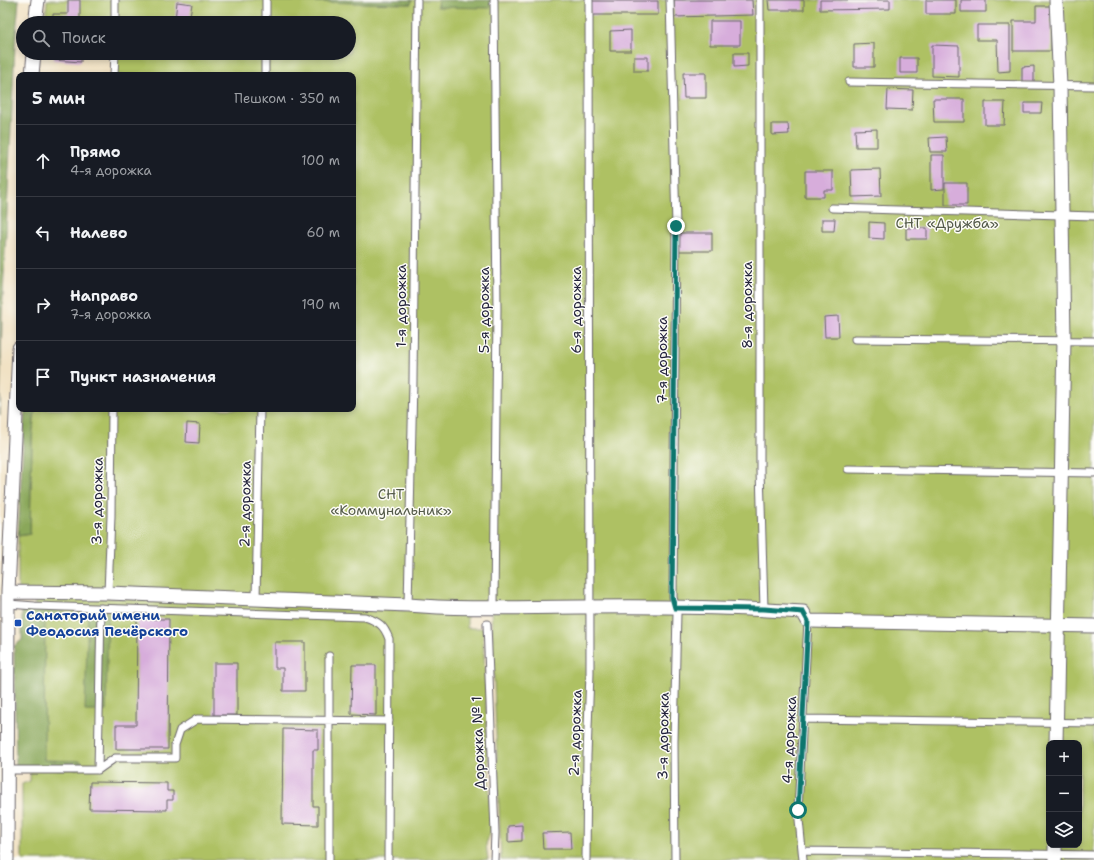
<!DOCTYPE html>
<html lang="ru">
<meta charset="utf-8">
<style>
:root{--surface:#171b24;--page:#242831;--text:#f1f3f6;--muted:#9ea1a6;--line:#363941}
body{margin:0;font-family:"Shantell Sans",sans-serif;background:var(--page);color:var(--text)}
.controls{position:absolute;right:12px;bottom:12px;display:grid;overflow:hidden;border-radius:8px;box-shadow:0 2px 6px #0003}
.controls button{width:36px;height:36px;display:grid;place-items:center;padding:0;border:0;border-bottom:1px solid var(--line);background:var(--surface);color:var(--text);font:20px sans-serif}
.stop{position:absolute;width:12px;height:12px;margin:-9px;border:3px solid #0f766e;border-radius:50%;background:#fff}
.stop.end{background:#0f766e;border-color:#fff;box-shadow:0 1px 4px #0008}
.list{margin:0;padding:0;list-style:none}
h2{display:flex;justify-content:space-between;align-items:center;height:52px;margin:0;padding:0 16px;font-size:17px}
h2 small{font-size:13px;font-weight:400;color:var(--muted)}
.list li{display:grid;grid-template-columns:26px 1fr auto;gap:12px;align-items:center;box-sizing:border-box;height:72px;padding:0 16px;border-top:1px solid var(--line)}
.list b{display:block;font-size:15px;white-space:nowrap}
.list p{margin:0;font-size:13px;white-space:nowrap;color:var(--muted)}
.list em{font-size:13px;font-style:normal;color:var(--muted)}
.icon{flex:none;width:22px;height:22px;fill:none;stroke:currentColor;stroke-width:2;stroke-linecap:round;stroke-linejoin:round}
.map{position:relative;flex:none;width:1094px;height:860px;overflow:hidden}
.search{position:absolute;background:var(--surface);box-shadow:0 2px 6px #0003;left:16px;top:16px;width:340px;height:44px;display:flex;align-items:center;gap:10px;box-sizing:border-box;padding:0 14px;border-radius:22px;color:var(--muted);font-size:15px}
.panel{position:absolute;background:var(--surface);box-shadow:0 2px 6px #0003;left:16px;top:72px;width:340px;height:340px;border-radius:8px}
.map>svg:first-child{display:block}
.green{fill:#aec164;stroke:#687250;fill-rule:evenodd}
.forest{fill:#8aa75a;stroke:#56644a}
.building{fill:#d7addb}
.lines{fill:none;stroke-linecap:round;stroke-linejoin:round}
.service-casing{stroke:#6a656b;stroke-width:9}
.minor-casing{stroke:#6a656b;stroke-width:15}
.service{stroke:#fff;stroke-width:7}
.minor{stroke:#fff;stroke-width:13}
.route{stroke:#0f766e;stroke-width:5}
.transit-dot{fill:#1a4fb4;stroke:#fdfcf7;stroke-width:1.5}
.labels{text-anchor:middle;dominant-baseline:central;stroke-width:3;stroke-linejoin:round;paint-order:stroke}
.park-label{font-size:14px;fill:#535a49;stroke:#fdfcf7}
.street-label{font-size:14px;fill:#22223b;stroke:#fdfcf7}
.transit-label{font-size:14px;font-weight:bold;fill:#164399;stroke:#fdfcf7;text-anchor:start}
</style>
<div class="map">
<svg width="1094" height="860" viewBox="0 0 1094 860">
<rect width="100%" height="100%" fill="#fdfcf7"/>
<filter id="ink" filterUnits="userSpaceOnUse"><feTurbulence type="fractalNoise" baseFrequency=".025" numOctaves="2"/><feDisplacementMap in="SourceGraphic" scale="8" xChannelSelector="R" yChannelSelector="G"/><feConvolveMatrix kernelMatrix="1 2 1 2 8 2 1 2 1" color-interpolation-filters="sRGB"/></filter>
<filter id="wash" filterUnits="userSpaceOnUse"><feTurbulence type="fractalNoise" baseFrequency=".012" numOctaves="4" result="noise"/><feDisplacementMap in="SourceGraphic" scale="16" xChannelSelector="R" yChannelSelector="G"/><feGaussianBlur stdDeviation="0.9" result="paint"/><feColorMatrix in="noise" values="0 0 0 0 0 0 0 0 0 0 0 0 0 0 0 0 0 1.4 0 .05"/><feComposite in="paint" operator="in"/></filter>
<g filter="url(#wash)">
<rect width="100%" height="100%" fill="#f1e2c4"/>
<!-- green -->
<path class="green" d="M47,0H270V1L411,4L412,0H438L437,6L490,7V0H498V2L577,0H1094V860H501L491,606L18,591V536L30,534L32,439L35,409H353V75H116L113,53H349V23H45ZM1049,743H1079V845H1049Z
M35,595L467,613V628H483L491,831L486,844L488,860H22V784L30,781Z"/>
<!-- forest -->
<path class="forest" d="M0,0H19L15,46L2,316L0,415Z
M270,0H412L411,4L270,1Z
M438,0H490V8L437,7Z
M25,409H35L32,439L30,534L18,536Z
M22,608L65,610L59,617L45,620L44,760L81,761V766L79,769H16L14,646L22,640Z
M88,610L108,612L106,711H85Z"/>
<g id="blocks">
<!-- building -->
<path class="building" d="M68,0H80V23H53V14H68Z
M674,0H752L753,15L674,17Z
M768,0H804V10H769Z
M820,0H890V9L820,10Z
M926,0H956V14H926Z
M961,0H986V12H961Z
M590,1H658V15H590Z
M177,2L192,4L189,22L175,20Z
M1036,6H1051V51H1013V21H1036Z
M710,21H740V45H710Z
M977,25H1010V71L998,72L997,40H977Z
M631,30V51H610V31Z
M874,43V67H854V44Z
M932,45L959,46V77L932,76Z
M55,53H81V62L54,60Z
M734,53H748V66L734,67Z
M634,57H648V71H634Z
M900,58H917V73H900Z
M1034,66V82H1022V67Z
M683,73H706V98H684Z
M888,89L913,90L912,110L887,109Z
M933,99H964V122H934Z
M985,102H1005L1004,125H985Z
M1024,103H1042L1041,113H1024Z
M772,124H788L789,134L772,135Z
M877,129V147H856L855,130Z
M946,137L947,152H930L929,138Z
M931,155H944V189L931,190Z
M880,169L881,196L852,197L851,170Z
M805,171H833V190H824V197H805Z
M945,183H967V205H945Z
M822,219H835L834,231H822Z
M869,222L884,223V239L869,238Z
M906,228H927V239H906Z
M679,233H712V251H679Z
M838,316L839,337H825L824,317Z
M187,423L200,424L199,443L186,442Z
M137,619H169L168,749H116V725H136Z
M275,642H305V691H283V668H275Z
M214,663H237V715H214Z
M352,665H376V715L351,714Z
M283,729L318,730V750H313V806H318V825L282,824Z
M90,782L167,783V791H173V800H167V810L89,809Z
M522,825V841L508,842V826Z
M570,832L571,849H543L542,833Z"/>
</g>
</g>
<g filter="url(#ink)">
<use href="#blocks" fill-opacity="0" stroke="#6a656b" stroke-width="1"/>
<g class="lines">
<defs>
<path id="service" d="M494,0L497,309L494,607
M670,0L676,226L673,597L677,613L674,741L675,860
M760,0V470L764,609
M115,23V0
M266,23V0
M114,75L115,53
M265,75V53
M849,82L1094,86
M832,208L1094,216
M855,339L1094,341
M848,469L1094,473
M108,593L111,516L112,409
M256,599L260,409
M8,604L35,606L365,617C379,622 384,625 389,639L388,860
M408,605L413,381L417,0
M487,624L495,833L494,860
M329,656V860
M803,719L1094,723
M9,770H98L101,608
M98,770L115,758H175V745L180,730L197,719L389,721
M803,851L1094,855
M586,860L587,756L590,673L589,0
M803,860L798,810L808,621"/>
<path id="minor" d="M1056,0L1060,86L1064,341L1056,743
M35,23L38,0
M32,75L34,53
M8,592L108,593L408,605C466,610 524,607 581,607C655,606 729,607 803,612L808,621L1094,626
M7,860L8,592L19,348
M1055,860V845"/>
</defs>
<!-- service casing -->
<use href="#service" class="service-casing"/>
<!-- minor casing -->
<use href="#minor" class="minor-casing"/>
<!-- service -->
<use href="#service" class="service"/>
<!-- minor -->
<use href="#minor" class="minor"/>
</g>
</g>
<g class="lines" filter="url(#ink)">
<!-- route -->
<path class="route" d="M676,226L672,597L675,608L764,609L803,612L808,621L798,810"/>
</g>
<!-- markers -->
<rect class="transit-dot" x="14" y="619" width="8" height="8" rx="2"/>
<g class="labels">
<!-- park labels -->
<g class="park-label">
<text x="947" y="223">СНТ «Дружба»</text>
<text x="391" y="494">СНТ<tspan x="391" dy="16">«Коммунальник»</tspan></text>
</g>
<!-- street labels -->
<g class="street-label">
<text transform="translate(747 305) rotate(-90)">8-я дорожка</text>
<text transform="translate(401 306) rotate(-90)">1-я дорожка</text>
<text transform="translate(484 310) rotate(-90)">5-я дорожка</text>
<text transform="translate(576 310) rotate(-90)">6-я дорожка</text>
<text transform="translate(662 360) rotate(-90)">7-я дорожка</text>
<text transform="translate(97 501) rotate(-89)">3-я дорожка</text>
<text transform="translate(245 504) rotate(-89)">2-я дорожка</text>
<text transform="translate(575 733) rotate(-88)">2-я дорожка</text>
<text transform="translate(663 736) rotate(-89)">3-я дорожка</text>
<text transform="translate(789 740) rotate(-87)">4-я дорожка</text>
<text transform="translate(478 743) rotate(-92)">Дорожка № 1</text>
</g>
<!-- transit labels -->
<g class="transit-label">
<text x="26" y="615">Санаторий имени<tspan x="26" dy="16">Феодосия Печёрского</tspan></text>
</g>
</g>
</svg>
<div class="controls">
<button>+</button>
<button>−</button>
<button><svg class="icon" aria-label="layers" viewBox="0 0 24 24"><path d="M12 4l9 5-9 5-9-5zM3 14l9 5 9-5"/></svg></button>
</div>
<div class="stop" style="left:798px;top:810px"></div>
<div class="stop end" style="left:676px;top:226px"></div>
<div class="search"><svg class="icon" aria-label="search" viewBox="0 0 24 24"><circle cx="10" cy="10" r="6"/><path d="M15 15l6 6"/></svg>Поиск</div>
<section class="panel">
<h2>5 мин<small>Пешком · 350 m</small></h2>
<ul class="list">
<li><svg class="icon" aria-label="ahead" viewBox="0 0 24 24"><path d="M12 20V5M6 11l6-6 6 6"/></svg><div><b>Прямо</b><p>4-я дорожка</p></div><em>100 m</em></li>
<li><svg class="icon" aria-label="left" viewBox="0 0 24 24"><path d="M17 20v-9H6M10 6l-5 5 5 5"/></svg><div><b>Налево</b></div><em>60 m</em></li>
<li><svg class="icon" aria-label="right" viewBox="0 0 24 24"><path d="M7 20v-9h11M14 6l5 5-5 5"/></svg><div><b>Направо</b><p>7-я дорожка</p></div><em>190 m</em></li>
<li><svg class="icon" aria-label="arrive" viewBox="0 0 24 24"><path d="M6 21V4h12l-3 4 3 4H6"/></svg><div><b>Пункт назначения</b></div></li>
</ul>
</section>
</div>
